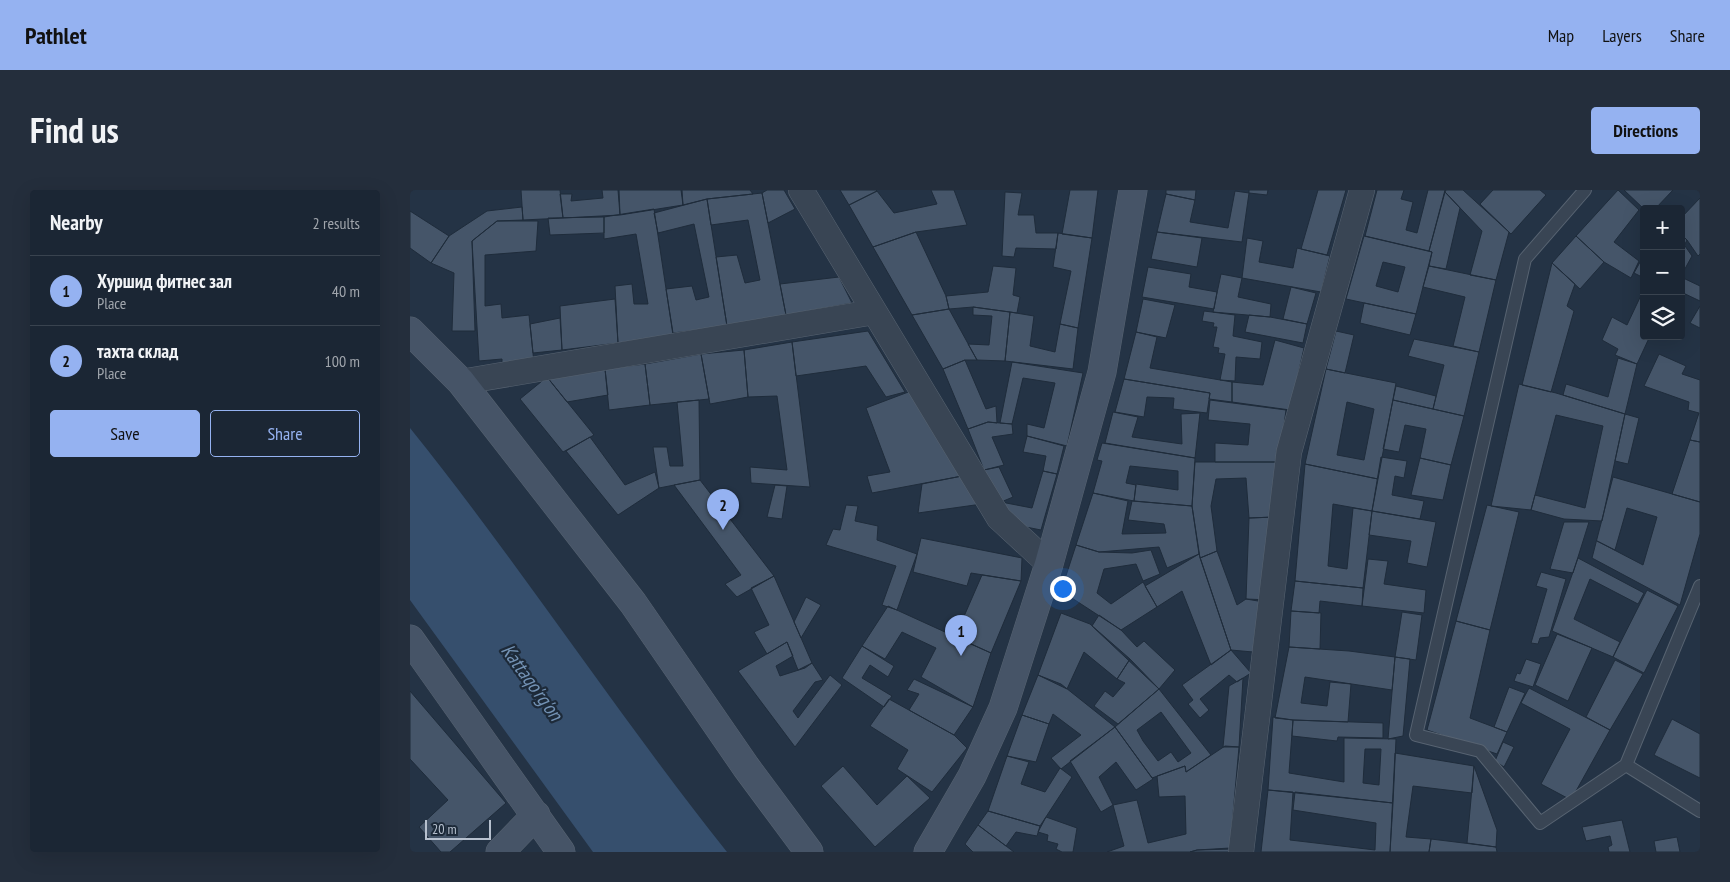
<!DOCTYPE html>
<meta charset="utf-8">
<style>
:root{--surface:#1b2634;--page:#242e3c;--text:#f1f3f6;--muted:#a0a5ac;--line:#39434f;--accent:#95b2f1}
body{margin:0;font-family:"PT Sans Narrow",sans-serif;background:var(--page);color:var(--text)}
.controls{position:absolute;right:15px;top:15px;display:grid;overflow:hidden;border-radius:5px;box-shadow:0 5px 20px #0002}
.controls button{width:45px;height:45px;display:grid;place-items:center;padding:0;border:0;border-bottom:1px solid var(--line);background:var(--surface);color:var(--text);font:25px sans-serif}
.scale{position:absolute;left:15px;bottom:12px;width:66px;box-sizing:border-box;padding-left:5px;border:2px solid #b6c0ce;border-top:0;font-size:14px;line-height:18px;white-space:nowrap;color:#b6c0ce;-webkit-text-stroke:4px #1d2a39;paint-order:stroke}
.you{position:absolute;left:652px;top:398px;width:18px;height:18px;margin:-12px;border:4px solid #fff;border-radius:50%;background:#1a73e8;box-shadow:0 0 0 8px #1a73e833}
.badge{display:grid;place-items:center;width:32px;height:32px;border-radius:50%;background:var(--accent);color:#111;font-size:16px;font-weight:700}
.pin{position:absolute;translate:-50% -41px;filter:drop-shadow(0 1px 2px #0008)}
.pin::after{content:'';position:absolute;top:26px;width:18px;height:15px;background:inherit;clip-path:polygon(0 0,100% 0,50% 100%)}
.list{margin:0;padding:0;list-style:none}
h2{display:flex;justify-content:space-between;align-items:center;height:65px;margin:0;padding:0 20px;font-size:21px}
h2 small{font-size:16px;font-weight:400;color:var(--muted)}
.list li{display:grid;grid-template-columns:32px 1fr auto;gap:15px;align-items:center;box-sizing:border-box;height:70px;padding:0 20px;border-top:1px solid var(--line)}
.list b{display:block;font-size:19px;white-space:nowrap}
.list p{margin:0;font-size:16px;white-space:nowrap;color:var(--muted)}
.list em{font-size:16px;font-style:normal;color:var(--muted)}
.actions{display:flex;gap:10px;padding:15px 20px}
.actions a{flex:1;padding:11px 0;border:1px solid var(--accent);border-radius:5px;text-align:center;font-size:18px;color:var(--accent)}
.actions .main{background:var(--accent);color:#111}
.icon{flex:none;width:28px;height:28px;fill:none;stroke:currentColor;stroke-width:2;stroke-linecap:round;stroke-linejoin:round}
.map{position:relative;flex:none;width:1290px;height:662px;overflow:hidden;border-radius:5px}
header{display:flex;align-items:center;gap:30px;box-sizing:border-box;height:70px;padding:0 25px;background:var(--accent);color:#111}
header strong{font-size:24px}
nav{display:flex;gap:28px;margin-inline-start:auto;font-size:18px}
.intro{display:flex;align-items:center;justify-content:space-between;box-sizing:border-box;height:120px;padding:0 30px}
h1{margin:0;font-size:35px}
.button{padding:12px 22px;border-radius:5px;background:var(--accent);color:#111;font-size:18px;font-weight:700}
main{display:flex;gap:30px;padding:0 30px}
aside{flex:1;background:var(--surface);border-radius:5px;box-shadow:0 5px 20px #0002}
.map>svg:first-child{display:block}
.water{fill:#364f6d}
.building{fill:#455569;stroke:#1f2c3b;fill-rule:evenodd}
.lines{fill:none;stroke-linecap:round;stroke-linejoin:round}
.lane-casing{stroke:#576371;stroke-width:14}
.street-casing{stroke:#576371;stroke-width:26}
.secondary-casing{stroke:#576371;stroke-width:29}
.lane{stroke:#394554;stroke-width:12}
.street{stroke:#394554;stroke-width:25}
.secondary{stroke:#465467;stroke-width:28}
.labels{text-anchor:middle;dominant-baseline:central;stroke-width:4.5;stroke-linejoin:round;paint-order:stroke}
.water-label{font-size:20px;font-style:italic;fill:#7392b4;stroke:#1d2a39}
</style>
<header>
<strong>Pathlet</strong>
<nav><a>Map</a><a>Layers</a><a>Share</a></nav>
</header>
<div class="intro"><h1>Find us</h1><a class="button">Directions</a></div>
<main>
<aside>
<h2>Nearby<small>2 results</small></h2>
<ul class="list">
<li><span class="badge">1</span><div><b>Хуршид фитнес зал</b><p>Place</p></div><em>40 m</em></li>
<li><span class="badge">2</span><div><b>тахта склад</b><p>Place</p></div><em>100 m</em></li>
</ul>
<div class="actions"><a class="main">Save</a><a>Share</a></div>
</aside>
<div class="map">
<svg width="1290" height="662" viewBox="0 0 1290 662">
<rect width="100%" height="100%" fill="#243345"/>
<!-- water -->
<path class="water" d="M0,238C111,376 207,524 317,662H183L0,410Z"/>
<!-- building -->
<path class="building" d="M111,0H150L153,28L113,30Z
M192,0H208L210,25L153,28L150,4H162L161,11L193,8Z
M209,0H271L273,15L210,25Z
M272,0H340L343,4L297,9L273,15Z
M357,0H374L385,19L358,33L352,3Z
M430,0H466L467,1L439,15Z
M521,0H544L557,35L506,42L463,57L439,15L467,1L484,23L527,14Z
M660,0H688L682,48L652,44Z
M756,0H786L785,10L756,4Z
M839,0H858L857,5L839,3Z
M908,0H936L917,65L891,59Z
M967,0H994L991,9L1003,12L996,40L1007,43L1018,0H1035L1019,61L955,46Z
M1036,0H1053L1099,42L1086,90L1060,85L1072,41L1035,2Z
M1083,0H1130L1136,5L1101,44L1070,14Z
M1208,0L1229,20L1204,52L1229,71L1221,88L1194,72L1166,46Z
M1214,0H1263L1245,19H1234Z
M825,1L839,3L832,52L747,42L756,4L785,10L780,32L818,38Z
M595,2L612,3L608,25H624L626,43H648L646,59L606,58L604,67L592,66Z
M1035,2L1050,18L1036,79L1019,76L1022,62L1019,61Z
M352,3L376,125L317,136L306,67L327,65L335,93L350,90L338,30L301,35L297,9Z
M1290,8V64L1288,66L1277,50L1271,44V28Z
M297,9L317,136L263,143L256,99L282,96L286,110L299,107L284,34L248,43L244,23Z
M112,17L113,30L87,31L62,51L65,141H42L44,83L21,73L39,46L77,21Z
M244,19L263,145L208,153L205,96L222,94L224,114H238L226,44L194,49V27Z
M0,21L39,46L21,73L0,58Z
M194,27V43L140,45L138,28Z
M87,31H128L126,61L75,65V116L91,114L92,128L119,125L124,173L92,176V169L69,171L62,51Z
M506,42L536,106L539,119L502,125L463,57Z
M747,42L792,48L787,77L741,69Z
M648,43L682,48L668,138L650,134L661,81L643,77Z
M1271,45L1277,50L1271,62Z
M954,46L1022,62L1006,124L936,109ZM973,72L995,77L988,102L966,96Z
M1166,46L1194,72L1170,99L1142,73Z
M837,48L853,51L849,72L883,78L887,58L920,66L911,102L832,88Z
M1275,56L1282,66L1271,86V62Z
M1234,65V88L1224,83Z
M1142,73L1165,94L1157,116L1164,121L1141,202L1112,195Z
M583,76L606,78L603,105L610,107L607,123L563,117L539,119L536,106L578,102Z
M1019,76L1086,90L1069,162L1043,156L1055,107L1013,97Z
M738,77L781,84L779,97L807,102L804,119L732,107Z
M811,84L832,88L828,107L861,114L860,127L803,122Z
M429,87L442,113L376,125L370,94Z
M1271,87L1290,96V111L1271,102Z
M881,97L906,103L897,134L873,129Z
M1234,99V146H1240L1227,174L1205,165L1208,159L1192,150L1202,127L1217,135Z
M205,109L208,153L152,160L150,116Z
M733,109L765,115L756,148L726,142Z
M954,113L1006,124L1000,145L950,133Z
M1290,116V138L1280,133Z
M563,117L600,122L595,171L567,170L558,154L579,155L582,126L563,125Z
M539,119L567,170H555L533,179L502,125Z
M794,121L825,125L823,146L852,152L850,169L826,167L825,191L810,190L815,164L808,163L809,158L803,157L807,137H803L804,133L792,131Z
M600,122L624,126L620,156L645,162L650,134L668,138L663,179L595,171Z
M839,125L860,127L897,134L893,153L835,142Z
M150,128L152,160L123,163L120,134Z
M458,141L495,202L476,207L456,176L386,186L382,152Z
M926,141L944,145L935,183L916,179Z
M726,142L747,147L740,178L822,192V212L799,209L800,203L714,189Z
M1004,149L1069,162L1054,226L1023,219L1034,175L998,166Z
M865,150L894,158L880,220L822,212V192L853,195Z
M382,152L400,297L341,293L340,277L377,280L367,206L338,207L334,160Z
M334,160L338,207L300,214L291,164Z
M291,164L299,209L240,215L235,174Z
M1249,164L1276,176L1272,184L1290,190V252L1280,250L1289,223L1278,220L1279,212L1234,196Z
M1208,168L1227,174L1215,224L1153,205L1156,194L1198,207Z
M555,170L576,219L586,216L587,233L578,232L558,239L533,179Z
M602,172L673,183L657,256L617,246V234L634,238L645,193L613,188L602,234L590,233Z
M235,174L240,215L199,220L195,179Z
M195,179L198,205L157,212L137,187Z
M916,179L986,193L968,289L895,274ZM937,212L964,219L954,270L927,265Z
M137,187L184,245L153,262L110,209Z
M714,189L800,203L797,223L763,219L764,208L737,207L734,227L705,222Z
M1109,194L1146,203L1215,224L1192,331L1154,329L1121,320L1125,305L1175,318L1193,236L1146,225L1121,320L1081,316Z
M986,196L1026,206L1023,219L983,210Z
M501,201L552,286L462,303L457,286L480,282L456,218Z
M289,210L290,290L249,298L243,257H257L260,276H273L267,212Z
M800,210L876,220L869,272H805V253L838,255L840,234L798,230Z
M983,210L1054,226L1041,275L1010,268L1016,239L995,235L989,262L973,259Z
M703,222L728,227L722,247L772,254L771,224L790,223L785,268L695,253Z
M1215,224L1229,228L1218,274L1205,271Z
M578,232L602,234L603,244L582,247L594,275L574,280L558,239Z
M617,246L654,256L647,284L633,281L636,266L613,262Z
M180,247L215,295L245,282L249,298L208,325L156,261Z
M1280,250L1290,252V312L1262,304Z
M692,253L785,268L782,316L724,311L726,294L768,300V281L720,276L716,293L726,295L724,311L683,303L692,271L687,270Z
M971,267L997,271L994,288L985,286L982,305L1014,311L1010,329L962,321Z
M1010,268L1041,275L1033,310L1001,305Z
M785,272H869L865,327L839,328L836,288L806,289L801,316L807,361L790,368L782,316Z
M895,274L968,289L962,321L923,314L918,376L937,379L943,318L962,321L953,398L885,391Z
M589,277L603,307L591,312L574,280Z
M633,281L647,284L631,340L606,335L591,312L622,318Z
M552,286L572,314L508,323L512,294Z
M1203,287L1290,312V344L1270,415L1182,368ZM1217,318L1247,327L1233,375L1187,351L1205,360Z
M290,290L364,386L327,407L315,394L331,385L264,295Z
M365,295L377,296L372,329L357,327Z
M683,303L718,311L712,344L756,343L754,334L718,330L722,311L782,316L789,364L757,378L749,357L689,362L666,355Z
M436,315L448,316L445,331L468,336L467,350L507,364L487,420L472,415L486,376L416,355L423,339L430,340Z
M1077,315L1109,322L1080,440L1046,431Z
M962,321L1026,332L1017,377L997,373L1001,351L959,345Z
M865,327L860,410L836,409L839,328Z
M1154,332H1179L1163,383L1140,379Z
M511,348L612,368L611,391L561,383L557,396L503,382Z
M666,355L689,362L722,363L741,360L750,384L733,391L726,374L694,379L687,403L701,414L733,392L747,417L711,440L651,401Z
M807,361L827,415L836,409L854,412L843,462L821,460L790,368Z
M789,364L821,460L801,475L772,401L747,417L735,396Z
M1168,368L1234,403L1228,414L1180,389L1164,429L1210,452L1203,467L1142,441Z
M958,369L978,371L974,394L1016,400L1014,423L952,416Z
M1131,382L1156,389L1139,447L1130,448L1128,454L1121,453L1137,399L1126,396Z
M572,385L611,391L581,463L545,447Z
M364,386L402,473L388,480L377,452L357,464L344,442L359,435L341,398Z
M885,391L953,398L952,416L910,411L909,423L881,421Z
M1237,400L1268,416L1234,483L1203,467Z
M396,407L411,415L391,448L384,432Z
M478,416L581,463L563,517L511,487L526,458L492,442L475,469L452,456Z
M881,421L911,423L910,459L879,457Z
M992,422L1012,425L1006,470L985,467Z
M651,423L680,434L720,469L707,489L674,462L657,499L628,485Z
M689,425L711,440L727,457L734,451L765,480L749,499L682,436Z
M1046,431L1080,440L1060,528L1097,542L1087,564L1017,540Z
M1147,444L1182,458L1158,511L1125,495Z
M377,452L383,466L366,476L370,486L395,478L402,473L413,490L405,492L383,521L388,528L420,485L432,495L385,557L328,481Z
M452,456L484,476L478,487L460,475L452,488L482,506L474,517L432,488Z
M879,457L939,461L985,467L982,500L895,487L891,513L917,516L920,492L941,494L938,532L883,530L865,528Z
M821,460L841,483L827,492L819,485L790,509L799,520L790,528L778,514L783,510L772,495Z
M985,467L1000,469L993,546L978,549Z
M720,469L749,499L708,534L684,516L695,501L703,507L715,493L707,489Z
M1116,469L1131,474L1123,497L1104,491L1107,483L1110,484Z
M1205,470L1233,484L1200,540L1176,527Z
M628,485L651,494L705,537L651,579L641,568L671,545L643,524L639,534L612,525Z
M833,488L829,557H813L819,496Z
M504,489L563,517L544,545L499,520L509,504L497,500Z
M1099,497L1115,503L1097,542L1084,537Z
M1119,498L1200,540L1161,610L1131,594L1160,539L1111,513Z
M749,499L801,565L776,582L775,576L742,588L705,537ZM751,522L781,563L768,572L761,562L748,571L733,551L727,540Z
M0,501L96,613L40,662H31L9,637L38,610L0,569Z
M479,509L544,545L557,558L522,602L487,579L498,560L460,536Z
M612,525L639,534L626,572L597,566Z
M863,527L883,530L879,583L934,592V548L986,549L983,613L858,600ZM955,559H971L969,595L953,593Z
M1262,529L1290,544V588L1244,565Z
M883,530L973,533V548L928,547L927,551L882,546Z
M705,537L743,589L726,600L706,572L689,587L703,615L691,622L660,571Z
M1093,552L1104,557L1094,577L1085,571Z
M815,556L829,557L820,658L787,660L780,662H697L714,656L703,615L727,610L738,653L776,644L775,606L749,607L747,586L775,576L776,582Z
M985,563L1064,576L1062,603L1003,596L996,647L1021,649L1019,662H980Z
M597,566L619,572L611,594L635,602L650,578L662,587L630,636L578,621Z
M433,576L467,615L497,586L520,608L465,657L411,596Z
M1064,576L1087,640L1086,657L1057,653Z
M858,600L883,602L880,650L965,660L966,633L883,620L885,602L983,613L980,662H851Z
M578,621L630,636L627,646L606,642L596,656L568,635Z
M636,627L667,638L663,662H652L646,659L648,654L637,651L638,645L628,642Z
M1212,630L1220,662H1199L1198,657L1202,655L1200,646L1176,651L1172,637Z
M568,635L604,662H563L555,654Z
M1267,647L1270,662H1246L1244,651Z
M1021,649L1086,657L1087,662H1019Z
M823,659V662H780L787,660Z"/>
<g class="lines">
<defs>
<path id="lane" d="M1175,0L1115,69L1006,545L1070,561L1130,633L1216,575L1290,396
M1216,575L1290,621"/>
<path id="street" d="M391,0L589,328L639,374
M51,192L464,122
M831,662L879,262L952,0"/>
<path id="secondary" d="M0,141L51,192L223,413L336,577L399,662
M0,449L151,662
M90,662L126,625
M518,662L562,586L593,518L639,374L692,182L723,0"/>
</defs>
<!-- lane casing -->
<use href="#lane" class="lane-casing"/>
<!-- street casing -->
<use href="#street" class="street-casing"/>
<!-- secondary casing -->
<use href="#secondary" class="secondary-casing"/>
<!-- lane -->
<use href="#lane" class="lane"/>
<!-- street -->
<use href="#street" class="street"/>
<!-- secondary -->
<use href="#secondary" class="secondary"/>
</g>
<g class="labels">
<!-- water labels -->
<g class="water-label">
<text transform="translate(122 492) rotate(54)">Kattaqo'rg'on</text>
</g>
</g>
</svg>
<div class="controls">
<button>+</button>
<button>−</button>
<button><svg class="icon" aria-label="layers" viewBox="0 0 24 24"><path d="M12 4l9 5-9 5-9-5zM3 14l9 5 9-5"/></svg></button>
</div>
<div class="scale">20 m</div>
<div class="you"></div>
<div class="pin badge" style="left:551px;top:466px">1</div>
<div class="pin badge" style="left:313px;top:340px">2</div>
</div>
</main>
